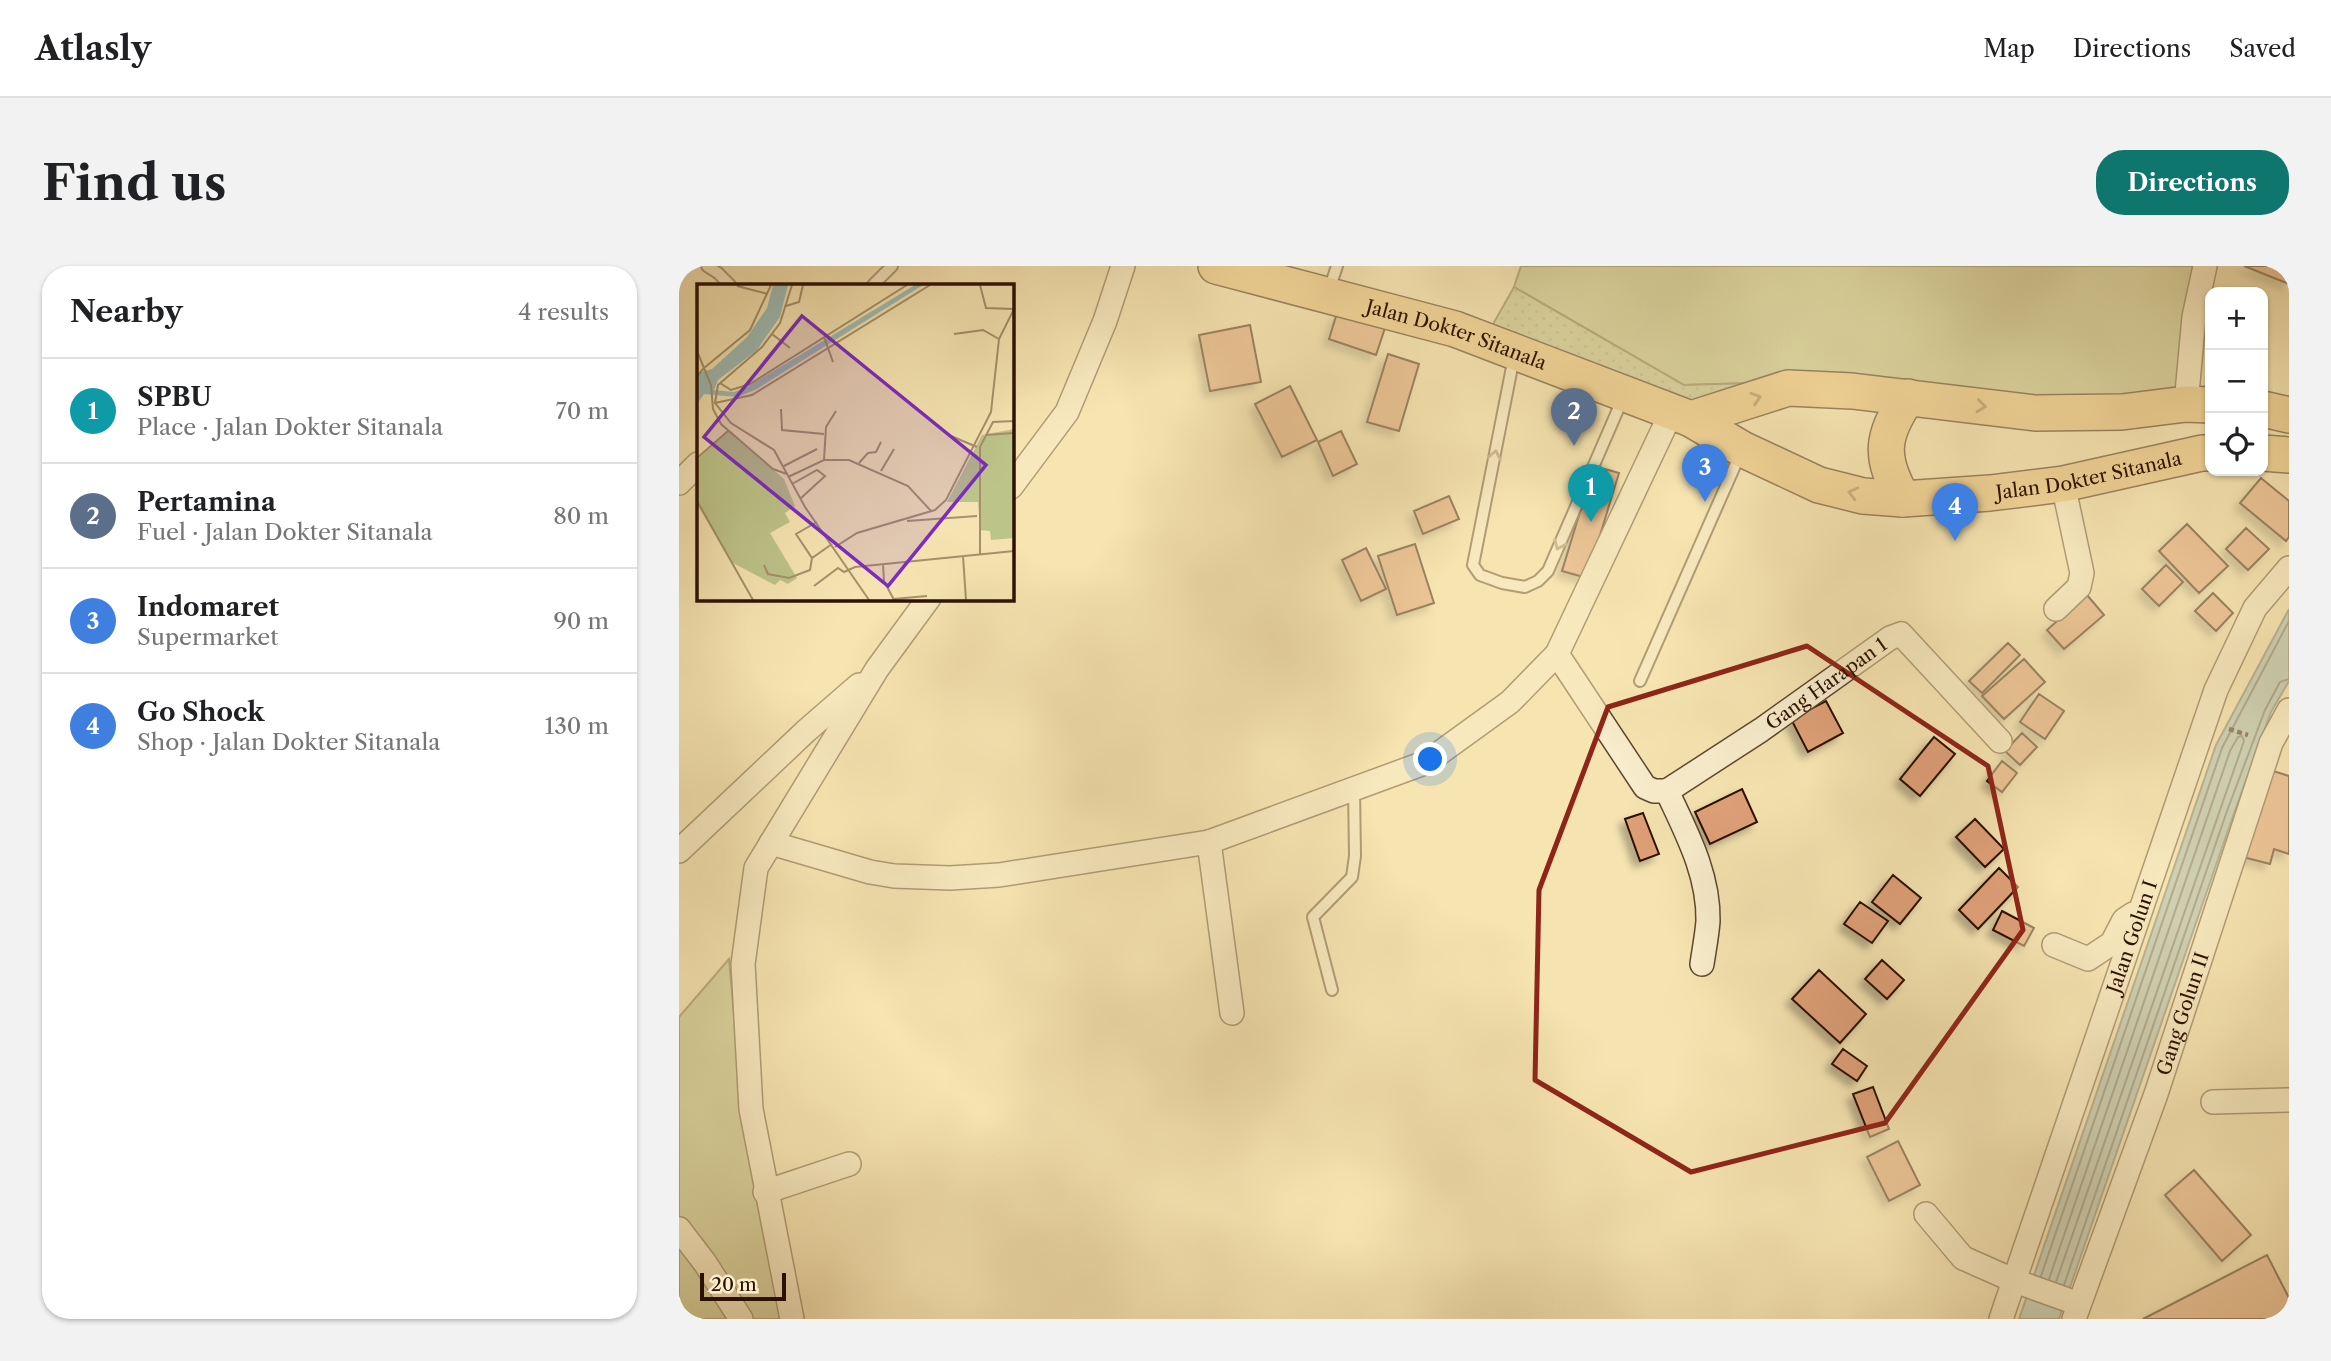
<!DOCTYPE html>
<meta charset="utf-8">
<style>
:root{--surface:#fff;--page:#f2f2f2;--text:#202124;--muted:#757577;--line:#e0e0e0;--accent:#0f766e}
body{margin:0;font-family:"Libre Caslon Text",serif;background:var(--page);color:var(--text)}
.controls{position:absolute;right:21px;top:21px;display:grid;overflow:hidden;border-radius:14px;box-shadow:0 2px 5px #0004}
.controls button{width:63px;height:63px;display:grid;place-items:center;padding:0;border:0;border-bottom:2px solid var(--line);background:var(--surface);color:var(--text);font:35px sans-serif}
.scale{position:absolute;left:21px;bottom:18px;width:86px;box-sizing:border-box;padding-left:7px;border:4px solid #2c1101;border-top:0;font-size:19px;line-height:24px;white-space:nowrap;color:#2c1101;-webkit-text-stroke:5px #f8edcc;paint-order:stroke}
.you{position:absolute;left:752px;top:494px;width:24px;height:24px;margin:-18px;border:5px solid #fff;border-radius:50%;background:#1a73e8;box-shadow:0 0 0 10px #1a73e833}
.badge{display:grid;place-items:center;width:46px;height:46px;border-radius:50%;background:var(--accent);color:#fff;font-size:23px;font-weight:700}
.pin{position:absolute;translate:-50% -58px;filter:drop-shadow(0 2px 4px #0008)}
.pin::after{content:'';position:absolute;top:37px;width:24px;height:21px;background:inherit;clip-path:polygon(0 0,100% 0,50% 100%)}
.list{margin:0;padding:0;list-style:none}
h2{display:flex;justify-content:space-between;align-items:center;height:91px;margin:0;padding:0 28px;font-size:30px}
h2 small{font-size:23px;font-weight:400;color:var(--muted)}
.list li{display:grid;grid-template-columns:46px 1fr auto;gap:21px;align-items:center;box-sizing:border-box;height:105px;padding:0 28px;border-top:2px solid var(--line)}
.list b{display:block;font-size:26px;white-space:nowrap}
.list p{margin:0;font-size:23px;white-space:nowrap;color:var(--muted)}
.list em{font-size:23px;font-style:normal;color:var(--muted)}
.icon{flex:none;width:38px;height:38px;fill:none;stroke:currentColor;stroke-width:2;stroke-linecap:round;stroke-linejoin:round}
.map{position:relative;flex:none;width:1610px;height:1053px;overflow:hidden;border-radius:28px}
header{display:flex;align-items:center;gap:42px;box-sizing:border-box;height:98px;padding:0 35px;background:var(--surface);border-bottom:2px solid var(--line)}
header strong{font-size:33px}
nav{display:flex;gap:38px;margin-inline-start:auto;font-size:24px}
.intro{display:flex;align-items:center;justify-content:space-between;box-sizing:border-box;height:168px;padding:0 42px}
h1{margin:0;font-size:49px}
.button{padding:18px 32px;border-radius:28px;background:var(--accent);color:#fff;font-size:24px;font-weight:700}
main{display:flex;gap:42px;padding:0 42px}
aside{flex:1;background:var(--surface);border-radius:28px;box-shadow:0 2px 5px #0004}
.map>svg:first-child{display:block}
.grass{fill:#bdc48a;stroke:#746a46;stroke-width:2}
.park{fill:url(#park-dots);stroke:#746a46;stroke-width:2}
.water{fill:#9fbcb5;stroke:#71786d;stroke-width:2}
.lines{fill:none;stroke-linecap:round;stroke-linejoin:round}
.shore{stroke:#66665b;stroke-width:2}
.building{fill:#dfa078;stroke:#2c1101;stroke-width:2;filter:url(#shadow)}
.lane-casing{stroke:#5e462d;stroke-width:14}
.street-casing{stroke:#5e462d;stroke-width:26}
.primary-casing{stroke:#2c1101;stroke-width:38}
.path{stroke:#2c1101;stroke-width:4.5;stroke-dasharray:5 3.5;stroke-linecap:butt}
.lane{stroke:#f8edcc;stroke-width:10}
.street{stroke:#f8edcc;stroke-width:23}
.primary{stroke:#eac278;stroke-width:35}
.oneway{stroke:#947242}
.oneway2{stroke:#9c8a71}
.marked{fill:none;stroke:#8f2418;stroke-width:5;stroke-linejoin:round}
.labels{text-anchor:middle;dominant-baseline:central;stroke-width:7;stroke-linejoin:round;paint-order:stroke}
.street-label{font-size:19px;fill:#2c1101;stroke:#f8edcc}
.inset-road{fill:none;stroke:#a5906b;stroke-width:2}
.view{fill:#7b2cbf;fill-opacity:0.15;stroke:#7b2cbf;stroke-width:3.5}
.inset-edge{fill:none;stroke:#2c1101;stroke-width:3.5}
</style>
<header>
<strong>Atlasly</strong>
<nav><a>Map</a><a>Directions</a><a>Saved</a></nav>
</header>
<div class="intro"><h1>Find us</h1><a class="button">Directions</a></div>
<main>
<aside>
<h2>Nearby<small>4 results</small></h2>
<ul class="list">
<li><span class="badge" style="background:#0f9aa8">1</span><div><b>SPBU</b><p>Place · Jalan Dokter Sitanala</p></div><em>70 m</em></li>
<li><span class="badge" style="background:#5c6f8a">2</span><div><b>Pertamina</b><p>Fuel · Jalan Dokter Sitanala</p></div><em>80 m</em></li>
<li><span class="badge" style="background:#3f7fe0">3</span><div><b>Indomaret</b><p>Supermarket</p></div><em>90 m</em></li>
<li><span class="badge" style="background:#3f7fe0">4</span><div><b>Go Shock</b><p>Shop · Jalan Dokter Sitanala</p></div><em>130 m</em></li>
</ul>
</aside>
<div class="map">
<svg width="1610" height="1053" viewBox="0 0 1610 1053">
<defs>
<pattern id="park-dots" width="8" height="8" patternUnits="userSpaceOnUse" patternTransform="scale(1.75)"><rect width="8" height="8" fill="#bdc48a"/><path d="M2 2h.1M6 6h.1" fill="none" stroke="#a3a775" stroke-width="1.8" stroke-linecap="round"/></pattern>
<filter id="shadow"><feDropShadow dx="-6" dy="6" stdDeviation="3.5" flood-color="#0004"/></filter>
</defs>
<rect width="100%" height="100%" fill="#f5e4b1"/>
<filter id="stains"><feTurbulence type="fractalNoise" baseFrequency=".00286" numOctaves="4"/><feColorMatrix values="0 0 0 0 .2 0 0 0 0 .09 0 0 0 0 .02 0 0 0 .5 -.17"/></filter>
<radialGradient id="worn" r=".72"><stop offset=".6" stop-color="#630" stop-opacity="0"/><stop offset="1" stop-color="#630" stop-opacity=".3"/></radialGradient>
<!-- grass -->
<path class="grass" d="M842,0H1526L1507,138L1106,116L1005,119L835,21Z
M50,693L64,851L115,1053H0V751Z"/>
<!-- park -->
<path class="park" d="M835,21L1005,119L1106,116L1173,125L1012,153L805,74Z"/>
<!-- water -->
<path class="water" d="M1610,343V415L1592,446L1555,547L1380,1053H1340L1537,479Z"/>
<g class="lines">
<!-- shore -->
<path class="shore" d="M1362,1010L1543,482L1610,355
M1370,1013L1551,485L1559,471L1563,470L1565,475L1377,1016
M1385,1019L1548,545L1586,444L1601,416L1610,413"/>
</g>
<!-- building -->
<path class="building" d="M1565,0H1610V18Z
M658,47L706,62L697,89L650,73Z
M571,59L582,116L531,125L520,69Z
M709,88L740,98L720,165L688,156Z
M611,120L638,174L603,191L576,138Z
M662,165L678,198L654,210L639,176Z
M915,200L940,207L908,312L883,305Z
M1582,212L1610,235V271L1607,275L1561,237Z
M770,230L780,253L744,268L735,245Z
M1508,258L1549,300L1520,327L1480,285Z
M1567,262L1590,283L1569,304L1547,283Z
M736,278L755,337L718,349L699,290Z
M687,282L707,323L682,335L663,294Z
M1487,299L1504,316L1480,340L1463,323Z
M1534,327L1554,347L1537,365L1516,345Z
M1408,329L1425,349L1385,383L1368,364Z
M1329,377L1341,389L1303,427L1290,415Z
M1345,393L1366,416L1325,453L1303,430Z
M1360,428L1385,445L1366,473L1341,456Z
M1147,435L1164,467L1129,486L1112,453Z
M1343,467L1358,481L1341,499L1326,485Z
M1255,471L1276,488L1241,530L1221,513Z
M1323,495L1338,507L1323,526L1308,515Z
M1591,504L1610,510V588L1595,583L1591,598L1564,591Z
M1063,523L1078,556L1031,578L1016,546Z
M964,547L980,588L961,595L946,553Z
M1296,553L1325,583L1306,601L1277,571Z
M1320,602L1339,621L1299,663L1280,644Z
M1214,609L1242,632L1221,658L1193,636Z
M1181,636L1209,655L1193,677L1165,658Z
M1323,645L1355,662L1345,680L1314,664Z
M1203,694L1225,714L1208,733L1186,713Z
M1140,704L1187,748L1161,777L1113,733Z
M1164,783L1188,800L1178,815L1153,798Z
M1194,821L1210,863L1191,871L1174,828Z
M1219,875L1241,919L1210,935L1188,891Z
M1515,904L1572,969L1543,995L1486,929Z
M1588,989L1610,1032V1053H1464Z"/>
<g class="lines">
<defs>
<path id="lane" d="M28,0L39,7L51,19
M194,19L213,0
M650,24L658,0
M835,91L794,299L801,309L823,317L846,321L859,315L869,305L944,132
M961,415L1062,186
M653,724L634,651L673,611L676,590L675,523"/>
<g id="street">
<path d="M1507,138L1515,51L1526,0"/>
<path d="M0,217L19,198"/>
<path d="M332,221L388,146L426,55L444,0"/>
<path d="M1377,343L1400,321L1403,307L1384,218"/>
<path d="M878,388L966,521L975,525H988"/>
<path id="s1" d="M988,525L1082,464L1211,372L1222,368L1321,475"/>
<path d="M988,525C1007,566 1030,608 1029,655C1028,669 1025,684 1023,698"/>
<path d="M530,576L553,747"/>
<path d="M92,577L191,606L215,610L271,612L320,609L530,576L748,496L831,436L878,388L992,147"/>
<path d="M0,585L127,465L180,419"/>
<path d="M1375,679L1409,693L1433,677L1445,654L1454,648"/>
<path d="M1534,836L1610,834"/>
<path d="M86,926L170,898"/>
<path d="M1247,948L1284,992L1336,1015L1400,1038"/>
<path d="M0,963L26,997L62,1053"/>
<path d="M113,1053L72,843L64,698L77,602L198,403L250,332"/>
<path id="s2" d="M1322,1053L1537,424L1576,342L1610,302"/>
<path id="s3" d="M1395,1053L1477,828L1592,477L1610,444"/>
</g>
<g id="primary">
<path id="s4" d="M537,0L776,63L1012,153L1063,183L1140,219L1184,230L1224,233L1311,227L1384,218L1523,187H1531"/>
<path d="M1584,143L1610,149"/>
<path d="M1012,153L1109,122L1173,125L1356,147L1443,146L1507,138L1531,139"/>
<path d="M1584,187L1610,189"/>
<path d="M1224,233C1200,192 1202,169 1229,131"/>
</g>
</defs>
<!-- lane casing -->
<use href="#lane" class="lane-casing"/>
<!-- street casing -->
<use href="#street" class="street-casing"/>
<!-- primary casing -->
<use href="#primary" class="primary-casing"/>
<!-- path -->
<path class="path" d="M1550,463L1569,469"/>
<!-- lane -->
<use href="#lane" class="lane"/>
<!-- street -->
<use href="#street" class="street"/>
<!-- primary -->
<use href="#primary" class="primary"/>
</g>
<!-- one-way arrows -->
<defs><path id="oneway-chevron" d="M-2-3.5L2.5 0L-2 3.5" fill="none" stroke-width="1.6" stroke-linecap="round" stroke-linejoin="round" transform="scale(1.75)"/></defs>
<g class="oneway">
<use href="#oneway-chevron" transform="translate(1077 132) rotate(-18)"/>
<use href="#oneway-chevron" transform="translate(1302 140) rotate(6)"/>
<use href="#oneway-chevron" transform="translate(1174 227) rotate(-166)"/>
</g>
<g class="oneway2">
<use href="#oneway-chevron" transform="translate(816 189) rotate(-79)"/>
<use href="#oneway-chevron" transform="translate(880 279) rotate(114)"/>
</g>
<!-- marked area -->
<path d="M0 0H1610V1053H0ZM1128,380L1309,500L1344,664L1206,857L1012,906L856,814L860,624L929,441Z" fill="#f5e4b1" fill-opacity=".55" fill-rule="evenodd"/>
<path class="marked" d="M1128,380L1309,500L1344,664L1206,857L1012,906L856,814L860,624L929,441Z"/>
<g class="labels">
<!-- street labels -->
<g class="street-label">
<text stroke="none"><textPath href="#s4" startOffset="250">Jalan Dokter Sitanala</textPath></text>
<text stroke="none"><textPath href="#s4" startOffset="917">Jalan Dokter Sitanala</textPath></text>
<text stroke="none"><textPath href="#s1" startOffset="192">Gang Harapan 1</textPath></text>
<text stroke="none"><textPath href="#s2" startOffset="404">Jalan Golun I</textPath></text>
<text stroke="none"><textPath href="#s3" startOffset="324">Gang Golun II</textPath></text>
</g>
</g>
<!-- overview -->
<g transform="translate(18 18)">
<rect width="317" height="317" fill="#f5e4b1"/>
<path d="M317,145V254L294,256L293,247L283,246L281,218H250L285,151ZM32,146L87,195L98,222L88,229L93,238L73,249L100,294L91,300L83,296L78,301L34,278L0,220V176Z" fill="#bdc48a"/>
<path d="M76,1H91L83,33L60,66L21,96L17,106L37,108L50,103L218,1H226L60,105L40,113L7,110L0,120V89L15,85L50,53L70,24Z" fill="#9fbcb5"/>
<path class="inset-road" d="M74,1L53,46L7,84L14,101L16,125L24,140L76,185L90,190M95,1L83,39L65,63L21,101L18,119L34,139L77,166L108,223L172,316M283,1L289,24L317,25M40,2L71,10M89,22L102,18L106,1M75,50L93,64M257,50L286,46L302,55M127,53L136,78M0,67L7,84L0,92M23,99L34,106L53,100L210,1M18,119L55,111L233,1M84,125L85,146L127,150M289,151L317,149M254,152L280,163M0,174L32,146M127,176L129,143L139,127M162,179L171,169L179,168L184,158M87,182L120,165M184,187L197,165M91,193L127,176H152L211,202L234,227M95,200L120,186L128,192L103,215M0,217L56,316M210,237L280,232M120,238L99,250L115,274L135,260M138,263L160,249L238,226L249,216L294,128L302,55L317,25M283,270V163L296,138L317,137M266,272L269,316M186,280L187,297L197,316M67,281L71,290L92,294L113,286L115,274M117,302L141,284L147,288L158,283L317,267M196,315L230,312"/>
<path class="view" d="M105,32L289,181L191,302L7,153Z"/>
<rect width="317" height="317" class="inset-edge"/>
</g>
<rect width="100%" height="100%" filter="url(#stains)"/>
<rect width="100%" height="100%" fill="url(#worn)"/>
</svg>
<div class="controls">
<button>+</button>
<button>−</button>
<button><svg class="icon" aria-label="locate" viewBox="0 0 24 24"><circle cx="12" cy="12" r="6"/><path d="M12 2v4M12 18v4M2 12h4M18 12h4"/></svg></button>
</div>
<div class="scale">20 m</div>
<div class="you"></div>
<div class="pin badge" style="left:912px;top:256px;background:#0f9aa8">1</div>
<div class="pin badge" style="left:895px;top:180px;background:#5c6f8a">2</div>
<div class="pin badge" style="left:1026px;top:236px;background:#3f7fe0">3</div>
<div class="pin badge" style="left:1276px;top:275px;background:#3f7fe0">4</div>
</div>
</main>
